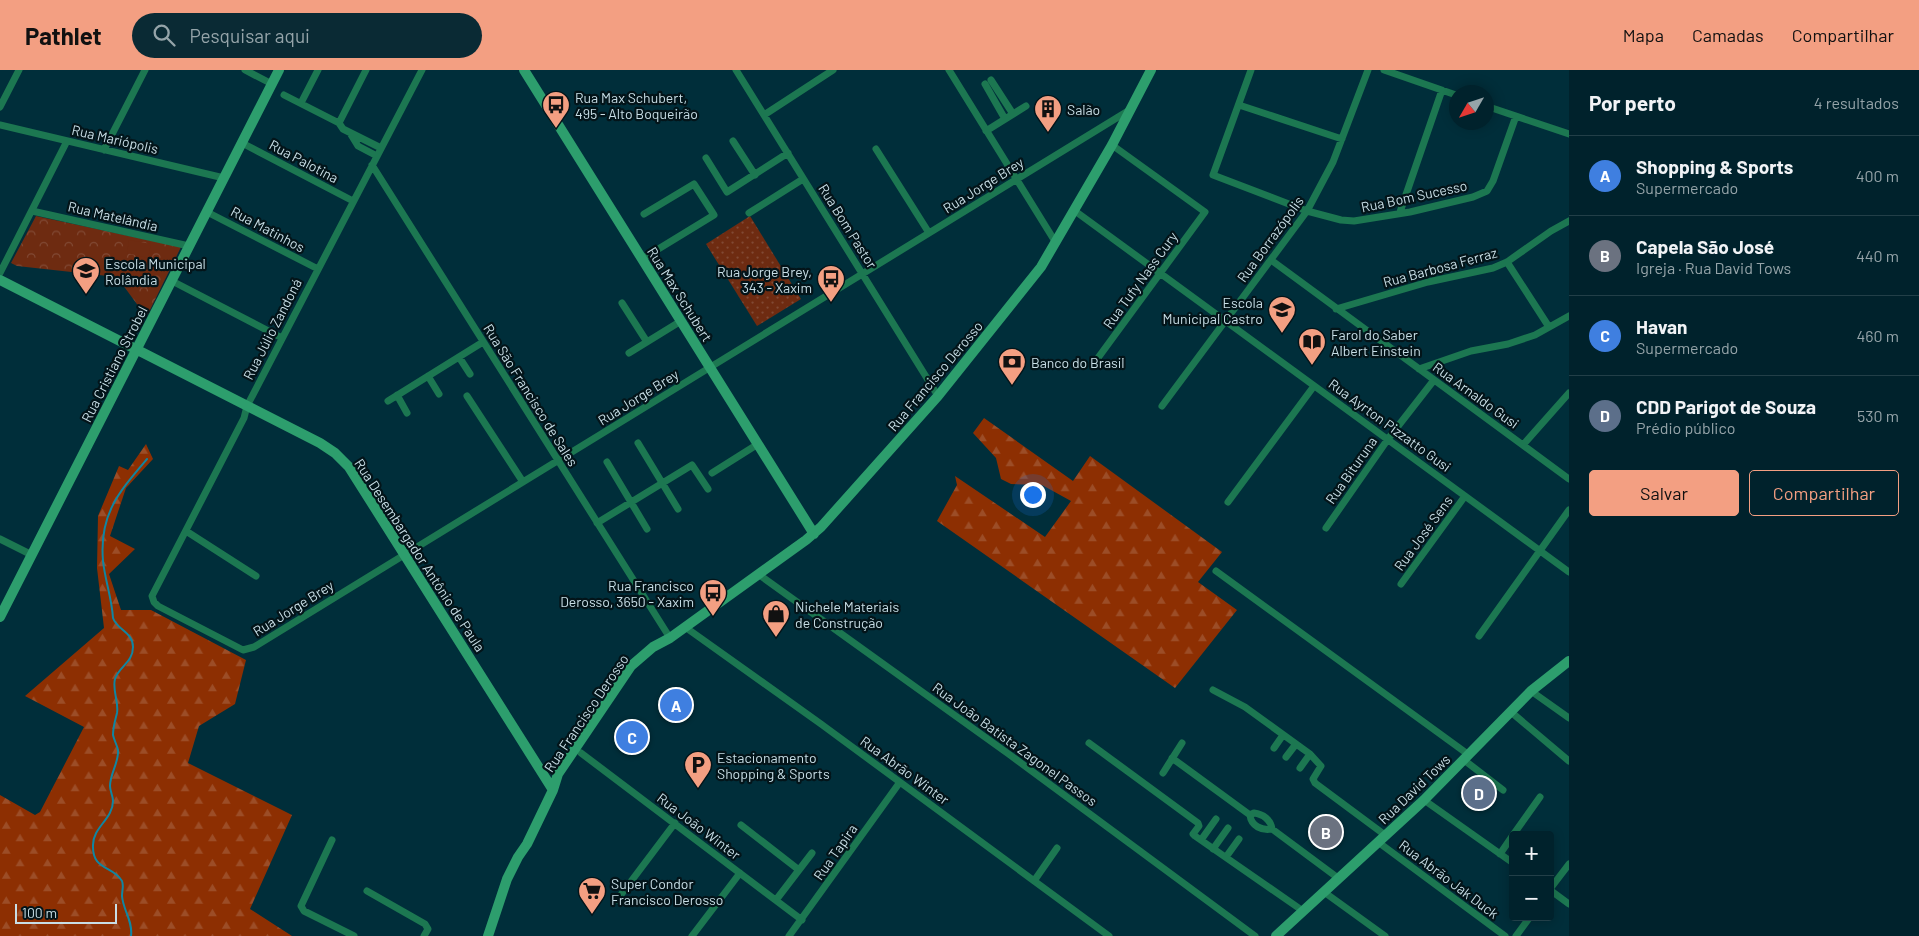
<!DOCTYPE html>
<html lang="pt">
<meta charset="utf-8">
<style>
:root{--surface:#00222c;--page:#0a2a34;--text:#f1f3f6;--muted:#95a4a9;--line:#223f48;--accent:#f39f82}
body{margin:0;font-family:Barlow,sans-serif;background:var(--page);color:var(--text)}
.controls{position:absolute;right:15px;bottom:15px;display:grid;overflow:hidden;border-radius:5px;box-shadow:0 2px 12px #0003}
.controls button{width:45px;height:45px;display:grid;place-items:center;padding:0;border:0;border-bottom:1px solid var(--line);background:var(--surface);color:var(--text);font:25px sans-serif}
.compass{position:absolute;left:1449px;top:15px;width:45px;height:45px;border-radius:50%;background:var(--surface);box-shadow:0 2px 12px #0003;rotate:231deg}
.scale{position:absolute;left:15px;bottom:12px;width:102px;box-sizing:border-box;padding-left:5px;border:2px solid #c8dee6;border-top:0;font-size:14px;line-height:18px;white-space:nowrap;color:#c8dee6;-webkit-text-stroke:4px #031419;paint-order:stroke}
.you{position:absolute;left:1032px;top:424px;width:18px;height:18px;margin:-12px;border:4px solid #fff;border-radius:50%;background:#1a73e8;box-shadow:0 0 0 8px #1a73e833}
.badge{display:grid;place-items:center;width:32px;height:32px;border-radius:50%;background:var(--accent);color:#fff;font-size:16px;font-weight:700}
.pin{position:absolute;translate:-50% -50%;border:2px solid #fff;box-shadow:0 1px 5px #0006}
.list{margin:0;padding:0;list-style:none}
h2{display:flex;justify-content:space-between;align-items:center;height:65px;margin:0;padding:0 20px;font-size:21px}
h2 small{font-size:16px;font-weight:400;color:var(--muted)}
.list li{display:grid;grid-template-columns:32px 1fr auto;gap:15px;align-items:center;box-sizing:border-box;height:80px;padding:0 20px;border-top:1px solid var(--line)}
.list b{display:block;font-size:19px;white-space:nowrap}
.list p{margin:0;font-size:16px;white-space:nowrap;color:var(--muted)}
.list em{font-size:16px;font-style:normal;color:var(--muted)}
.actions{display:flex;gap:10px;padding:15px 20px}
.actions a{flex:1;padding:11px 0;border:1px solid var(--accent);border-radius:5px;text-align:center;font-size:18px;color:var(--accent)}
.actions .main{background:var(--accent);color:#111}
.icon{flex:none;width:28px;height:28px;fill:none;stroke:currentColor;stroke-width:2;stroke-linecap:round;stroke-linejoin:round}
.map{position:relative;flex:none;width:1569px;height:866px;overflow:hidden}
header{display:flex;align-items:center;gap:30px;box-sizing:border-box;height:70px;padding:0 25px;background:var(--accent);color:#111}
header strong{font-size:24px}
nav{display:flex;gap:28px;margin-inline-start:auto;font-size:18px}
.search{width:350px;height:45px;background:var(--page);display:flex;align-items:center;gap:12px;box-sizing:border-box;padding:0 18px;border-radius:28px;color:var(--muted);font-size:19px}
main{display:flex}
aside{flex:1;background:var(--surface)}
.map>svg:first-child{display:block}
.grass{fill:url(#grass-dots)}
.forest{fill:url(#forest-firs)}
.park{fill:url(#park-crowns)}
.pitch{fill:#6e2b11}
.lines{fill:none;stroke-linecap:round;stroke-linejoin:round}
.stream{stroke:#0f86a2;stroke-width:2}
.street{stroke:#1c7751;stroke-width:7}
.secondary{stroke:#2d9e6d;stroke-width:10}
.labels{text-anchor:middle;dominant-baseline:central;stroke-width:4.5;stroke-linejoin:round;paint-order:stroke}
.poi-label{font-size:14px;fill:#c8dee6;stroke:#031419;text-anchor:start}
.street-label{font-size:14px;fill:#c8dee6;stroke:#031419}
</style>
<header>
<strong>Pathlet</strong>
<div class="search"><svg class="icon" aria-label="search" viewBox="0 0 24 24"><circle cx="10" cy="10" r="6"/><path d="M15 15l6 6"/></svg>Pesquisar aqui</div>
<nav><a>Mapa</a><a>Camadas</a><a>Compartilhar</a></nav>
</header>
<main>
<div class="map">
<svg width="1569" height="866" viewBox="0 0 1569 866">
<defs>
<pattern id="grass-dots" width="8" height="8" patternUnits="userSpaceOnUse" patternTransform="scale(1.25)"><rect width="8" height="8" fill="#6e2b11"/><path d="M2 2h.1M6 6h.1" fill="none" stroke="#814934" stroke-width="1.8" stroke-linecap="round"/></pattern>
<pattern id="forest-firs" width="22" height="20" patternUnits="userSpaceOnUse" patternTransform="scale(1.25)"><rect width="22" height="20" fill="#8d2f02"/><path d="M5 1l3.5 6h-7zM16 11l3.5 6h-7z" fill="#9c4d27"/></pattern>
<pattern id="park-crowns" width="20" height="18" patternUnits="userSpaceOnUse" patternTransform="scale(1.25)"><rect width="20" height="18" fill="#6e2b11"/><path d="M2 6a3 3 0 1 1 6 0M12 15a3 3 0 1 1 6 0" fill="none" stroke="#814934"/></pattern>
</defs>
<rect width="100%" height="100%" fill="#002e3a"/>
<!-- grass -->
<path class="grass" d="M750,146L801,229L757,256L706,174Z"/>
<!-- forest -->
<path class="forest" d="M984,348L1073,411L1090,386L1222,482L1198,512L1237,540L1175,618L937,451L957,415L955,406L1045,467L1071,431L1042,415L1011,414L1001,409L996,388L973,363Z
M146,374L153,389L126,418L110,466L135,479L109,504L121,540H151L246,590L235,634L199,656L188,693L292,745L250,839L292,866H0V725L35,745L40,742L84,657L25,626L104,558L97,498L98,446L119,396L128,400Z"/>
<!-- park -->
<path class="park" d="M36,146L181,177L148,244L142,241L117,207L17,196L11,193Z"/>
<!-- pitch -->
<path class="pitch" d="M129,170L151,174L148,188L127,183Z"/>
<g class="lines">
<!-- stream -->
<path class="stream" d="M131,866C133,851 123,840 122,826C122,820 124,816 122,811C113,795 92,801 93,775C93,757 113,749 113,731C113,726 110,721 110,716C110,704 119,692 118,680C117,675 114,670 113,665C113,657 115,651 117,643C119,632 112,620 115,609C119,596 133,593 133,577C133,562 117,560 113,548C112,529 105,510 103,491C99,444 119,422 147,389"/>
<!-- street -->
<path class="street" d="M245,0L272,14
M422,0L247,336L244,348L152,526L154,532L158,536L243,580L254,577L1128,41
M736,0L938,326
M949,0L1056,173
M1251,0L1213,105L1307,141L1341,150L1354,151L1410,142L1473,127L1487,121L1493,111L1516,46
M1384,0L1456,25
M991,10L1013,44
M985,14L1005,49
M284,25L339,53L343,59L381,78
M301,33L318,0
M1239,35L1342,69
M1486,36L1569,64
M0,37L19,0
M764,45L833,0
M339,53L366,0
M0,55L224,108
M986,61L1026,36
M350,63L358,76L377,86
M733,71L755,105
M242,73L353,131
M876,79L929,163
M104,80L145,0
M706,88L727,122L788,83
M372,95L670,568
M32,141L189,176
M1075,141L1569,502
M207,142L318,199
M1400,142L1442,20
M749,143L803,109
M642,189L714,145L694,114L644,144
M1271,190L1569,409
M1507,192L1549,257
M0,203L67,71
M172,211L282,268
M622,233L647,272
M1336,239L1428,212L1493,198L1507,192L1551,161L1569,151
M629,283L681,251
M459,287L470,304
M1095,292L1205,142L1112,75
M1419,299L1471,281L1508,274L1535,265L1569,246
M428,306L439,324
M397,325L407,343
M467,326L523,412
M388,331L483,272
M1162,336L1307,141L1333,92L1368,0
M638,373L678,439
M1523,375L1569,323
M607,392L647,459
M712,403L758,374
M1228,432L1314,316
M597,453L692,395L708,419
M1326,458L1388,369L1434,310
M186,461L256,506
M0,469L32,485
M1216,501L1469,685
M758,504L1010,685L1255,866
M1401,514L1465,426
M685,557L821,654L1109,866
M1479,566L1569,440
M1213,620L1245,637L1310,684L1321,696L1313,709L1315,713L1385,765
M1531,621L1569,648
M1511,642L1569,691
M1089,673L1198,753L1199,756L1193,764L1195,766L1303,841
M1274,678L1283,665
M581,683L802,850
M1286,687L1296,674
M1172,688L1250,745
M1464,690L1503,720
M1300,698L1310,684
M1163,703L1182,673
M1424,730L1513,793
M1254,743C1263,744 1271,750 1272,759C1262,761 1251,756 1250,745Z
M741,755L799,800
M1272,759L1338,808
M1513,765L1540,727
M332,770L301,836L304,841L354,866
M1201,770L1216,749
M1378,772L1505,866
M1213,779L1228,758
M1500,784L1513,765
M1226,787L1239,769
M1034,811L1057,778
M1550,819L1569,794
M1550,820L1569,834
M367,821L425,854L428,859L424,866
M1324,822L1385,866
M617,830L675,753
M776,830L812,783
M692,866L740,803
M789,866L900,712
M1516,866L1530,847"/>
<!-- secondary -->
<path class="secondary" d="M524,0L814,464
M0,210L320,373L335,383L349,397L553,720
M0,547L279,0
M488,866L507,809L518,787L527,774L553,720L558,704L631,596L653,577L670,568L806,470L821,457L938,326L1041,197L1112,75L1151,0
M1276,866L1424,730L1531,621L1569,591"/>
</g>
<!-- icons -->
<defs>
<symbol id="bus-pin" viewBox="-11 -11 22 30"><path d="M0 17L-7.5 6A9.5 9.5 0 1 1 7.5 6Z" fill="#f39f82" stroke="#031419"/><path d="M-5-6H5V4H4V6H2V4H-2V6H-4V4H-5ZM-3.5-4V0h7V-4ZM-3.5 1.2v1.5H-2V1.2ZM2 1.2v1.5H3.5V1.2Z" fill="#111"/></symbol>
<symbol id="building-pin" viewBox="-11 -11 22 30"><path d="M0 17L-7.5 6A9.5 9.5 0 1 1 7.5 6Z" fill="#f39f82" stroke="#031419"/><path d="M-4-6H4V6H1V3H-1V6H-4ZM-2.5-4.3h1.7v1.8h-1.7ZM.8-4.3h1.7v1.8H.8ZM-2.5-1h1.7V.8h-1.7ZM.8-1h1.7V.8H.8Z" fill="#111"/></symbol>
<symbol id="school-pin" viewBox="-11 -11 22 30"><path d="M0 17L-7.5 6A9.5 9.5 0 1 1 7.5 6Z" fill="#f39f82" stroke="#031419"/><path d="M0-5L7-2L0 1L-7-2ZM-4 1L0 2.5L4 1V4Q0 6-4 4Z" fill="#111"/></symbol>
<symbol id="library-pin" viewBox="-11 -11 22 30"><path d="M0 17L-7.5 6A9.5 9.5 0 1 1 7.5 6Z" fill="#f39f82" stroke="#031419"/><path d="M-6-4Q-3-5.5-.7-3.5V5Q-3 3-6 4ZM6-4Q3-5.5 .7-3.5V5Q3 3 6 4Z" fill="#111"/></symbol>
<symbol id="bank-pin" viewBox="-11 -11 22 30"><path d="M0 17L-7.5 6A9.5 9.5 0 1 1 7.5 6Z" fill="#f39f82" stroke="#031419"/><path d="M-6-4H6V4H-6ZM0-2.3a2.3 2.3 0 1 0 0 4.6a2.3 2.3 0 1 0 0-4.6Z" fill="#111"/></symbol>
<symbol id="shop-pin" viewBox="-11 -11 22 30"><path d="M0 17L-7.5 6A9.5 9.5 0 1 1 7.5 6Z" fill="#f39f82" stroke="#031419"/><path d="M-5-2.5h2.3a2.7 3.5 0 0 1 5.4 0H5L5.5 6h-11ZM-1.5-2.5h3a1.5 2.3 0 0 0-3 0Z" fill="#111"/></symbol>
<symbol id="parking-pin" viewBox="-11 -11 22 30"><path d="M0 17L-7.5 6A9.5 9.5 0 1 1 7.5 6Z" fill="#f39f82" stroke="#031419"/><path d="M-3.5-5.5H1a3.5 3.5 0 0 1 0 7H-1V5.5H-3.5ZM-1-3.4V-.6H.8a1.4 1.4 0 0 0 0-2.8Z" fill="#111"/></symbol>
<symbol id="supermarket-pin" viewBox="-11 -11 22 30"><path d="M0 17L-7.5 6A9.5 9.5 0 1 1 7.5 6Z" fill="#f39f82" stroke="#031419"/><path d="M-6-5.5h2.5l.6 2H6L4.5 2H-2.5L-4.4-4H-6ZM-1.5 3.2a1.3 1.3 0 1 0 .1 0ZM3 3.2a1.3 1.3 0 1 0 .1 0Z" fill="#111"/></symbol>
</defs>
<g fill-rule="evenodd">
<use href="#bus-pin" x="540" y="19" width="32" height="43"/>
<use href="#building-pin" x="1032" y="23" width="32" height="43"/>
<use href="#school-pin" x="70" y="185" width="32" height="43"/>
<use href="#bus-pin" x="815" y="193" width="32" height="43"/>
<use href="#school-pin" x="1266" y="224" width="32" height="43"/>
<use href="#library-pin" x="1296" y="256" width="32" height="43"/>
<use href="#bank-pin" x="996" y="276" width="32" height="43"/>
<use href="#bus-pin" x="697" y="507" width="32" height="43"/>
<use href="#shop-pin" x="760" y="528" width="32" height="43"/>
<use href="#parking-pin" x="682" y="679" width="32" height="43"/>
<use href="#supermarket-pin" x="576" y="805" width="32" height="43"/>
</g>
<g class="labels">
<!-- poi labels -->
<g class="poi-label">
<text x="575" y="27">Rua Max Schubert,<tspan x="575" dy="16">495 - Alto Boqueirão</tspan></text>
<text x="1067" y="39">Salão</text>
<text x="105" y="193">Escola Municipal<tspan x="105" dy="16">Rolândia</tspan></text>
<text x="812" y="201" text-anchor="end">Rua Jorge Brey,<tspan x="812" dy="16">343 - Xaxim</tspan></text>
<text x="1263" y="232" text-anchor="end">Escola<tspan x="1263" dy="16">Municipal Castro</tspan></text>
<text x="1331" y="264">Farol do Saber<tspan x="1331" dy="16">Albert Einstein</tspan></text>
<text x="1031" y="292">Banco do Brasil</text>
<text x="694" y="515" text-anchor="end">Rua Francisco<tspan x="694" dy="16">Derosso, 3650 - Xaxim</tspan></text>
<text x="795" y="536">Nichele Materiais<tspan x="795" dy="16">de Construção</tspan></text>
<text x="717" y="687">Estacionamento<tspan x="717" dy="16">Shopping &amp; Sports</tspan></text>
<text x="611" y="813">Super Condor<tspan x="611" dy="16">Francisco Derosso</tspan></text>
</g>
<!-- street labels -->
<g class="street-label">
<text transform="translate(115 69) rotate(13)">Rua Mariópolis</text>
<text transform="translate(304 91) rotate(28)">Rua Palotina</text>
<text transform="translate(983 115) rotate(-32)">Rua Jorge Brey</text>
<text transform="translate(1414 126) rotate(-12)">Rua Bom Sucesso</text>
<text transform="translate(113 146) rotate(13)">Rua Matelândia</text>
<text transform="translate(848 156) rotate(58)">Rua Bom Pastor</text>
<text transform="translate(268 159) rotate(28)">Rua Matinhos</text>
<text transform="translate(1270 169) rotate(-54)">Rua Borrazópolis</text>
<text transform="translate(1440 197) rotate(-15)">Rua Barbosa Ferraz</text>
<text transform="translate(1140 210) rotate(-54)">Rua Tufy Nass Cury</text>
<text transform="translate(680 224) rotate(58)">Rua Max Schubert</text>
<text transform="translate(272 259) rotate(-63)">Rua Júlio Zandoná</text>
<text transform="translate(114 294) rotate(-63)">Rua Cristiano Strobel</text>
<text transform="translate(935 306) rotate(-50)">Rua Francisco Derosso</text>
<text transform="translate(531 325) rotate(58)">Rua São Francisco de Sales</text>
<text transform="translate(1476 325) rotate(36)">Rua Arnaldo Gusi</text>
<text transform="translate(638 327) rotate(-32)">Rua Jorge Brey</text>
<text transform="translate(1390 355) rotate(36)">Rua Ayrton Pizzatto Gusi</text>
<text transform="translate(1351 400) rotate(-55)">Rua Bituruna</text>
<text transform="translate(1423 463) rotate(-54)">Rua José Sens</text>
<text transform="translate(420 485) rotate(57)">Rua Desembargador Antônio de Paula</text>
<text transform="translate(293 538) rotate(-32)">Rua Jorge Brey</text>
<text transform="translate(586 643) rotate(-56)">Rua Francisco Derosso</text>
<text transform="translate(1015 674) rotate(36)">Rua João Batista Zagonel Passos</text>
<text transform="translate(905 700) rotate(36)">Rua Abrão Winter</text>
<text transform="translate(1414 719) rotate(-44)">Rua David Tows</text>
<text transform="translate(699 756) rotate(37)">Rua João Winter</text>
<text transform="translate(835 782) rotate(-55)">Rua Tapira</text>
<text transform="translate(1449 809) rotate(37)">Rua Abrão Jak Duck</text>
</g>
</g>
</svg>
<div class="controls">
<button>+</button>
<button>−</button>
</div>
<svg class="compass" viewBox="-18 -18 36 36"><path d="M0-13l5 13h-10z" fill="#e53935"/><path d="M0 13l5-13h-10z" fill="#95a4a9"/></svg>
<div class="scale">100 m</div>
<div class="you"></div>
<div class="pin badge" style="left:676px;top:635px;background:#3f7fe0">A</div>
<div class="pin badge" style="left:1326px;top:762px;background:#6b7280">B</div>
<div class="pin badge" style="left:632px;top:667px;background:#3f7fe0">C</div>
<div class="pin badge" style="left:1479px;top:723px;background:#5c6f8a">D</div>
</div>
<aside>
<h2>Por perto<small>4 resultados</small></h2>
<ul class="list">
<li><span class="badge" style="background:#3f7fe0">A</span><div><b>Shopping &amp; Sports</b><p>Supermercado</p></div><em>400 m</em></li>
<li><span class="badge" style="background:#6b7280">B</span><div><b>Capela São José</b><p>Igreja · Rua David Tows</p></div><em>440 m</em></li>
<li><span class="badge" style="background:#3f7fe0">C</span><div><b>Havan</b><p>Supermercado</p></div><em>460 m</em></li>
<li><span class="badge" style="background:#5c6f8a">D</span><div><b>CDD Parigot de Souza</b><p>Prédio público</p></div><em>530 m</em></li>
</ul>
<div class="actions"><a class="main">Salvar</a><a>Compartilhar</a></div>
</aside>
</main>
